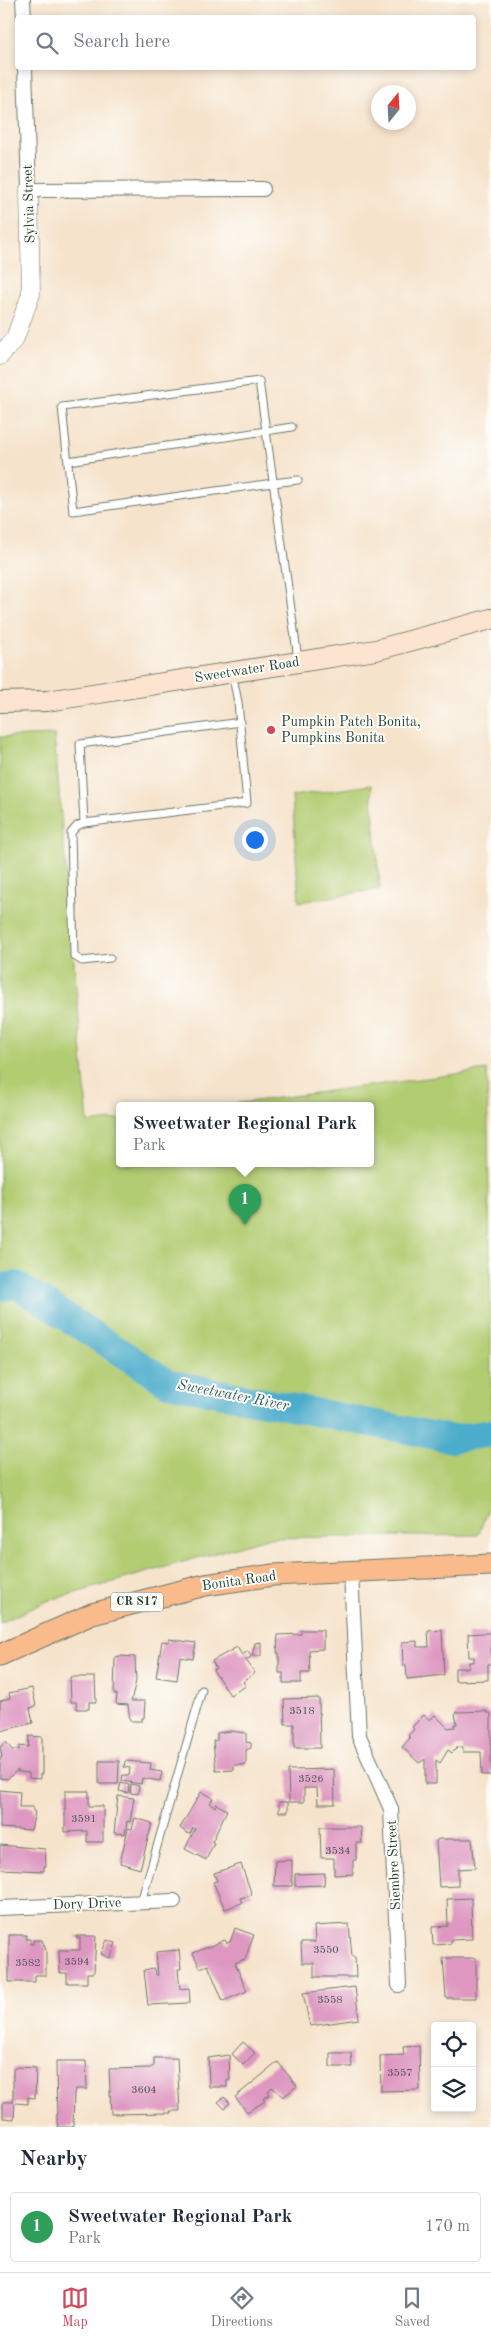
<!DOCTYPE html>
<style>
:root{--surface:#fff;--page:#f2f2f3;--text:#1f2937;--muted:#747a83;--line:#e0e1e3;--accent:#d1495b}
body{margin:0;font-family:"Old Standard TT",serif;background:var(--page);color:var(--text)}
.controls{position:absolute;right:15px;bottom:15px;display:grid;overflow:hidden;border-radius:5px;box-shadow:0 2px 8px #0003}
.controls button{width:45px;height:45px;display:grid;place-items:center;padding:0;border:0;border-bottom:1px solid var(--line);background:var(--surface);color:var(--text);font:25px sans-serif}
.compass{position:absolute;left:371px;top:85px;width:45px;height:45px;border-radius:50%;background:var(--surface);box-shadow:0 2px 8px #0003;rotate:18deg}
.you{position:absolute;left:254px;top:839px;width:18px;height:18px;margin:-12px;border:4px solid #fff;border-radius:50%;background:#1a73e8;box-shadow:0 0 0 8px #1a73e833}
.badge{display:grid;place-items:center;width:32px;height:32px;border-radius:50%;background:var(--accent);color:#fff;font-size:16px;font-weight:700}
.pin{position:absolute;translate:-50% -41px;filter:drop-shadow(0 1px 2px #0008)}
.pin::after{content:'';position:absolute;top:26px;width:18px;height:15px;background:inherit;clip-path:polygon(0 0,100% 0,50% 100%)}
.popup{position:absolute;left:116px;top:1102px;width:258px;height:65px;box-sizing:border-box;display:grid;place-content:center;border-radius:5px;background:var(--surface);filter:drop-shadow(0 1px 4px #0005);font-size:16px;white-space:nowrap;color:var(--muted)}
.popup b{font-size:19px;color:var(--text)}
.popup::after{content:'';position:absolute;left:50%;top:100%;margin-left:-10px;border:10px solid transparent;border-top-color:var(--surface)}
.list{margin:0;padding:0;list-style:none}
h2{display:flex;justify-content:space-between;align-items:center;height:65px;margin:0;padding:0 20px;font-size:21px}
h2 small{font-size:16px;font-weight:400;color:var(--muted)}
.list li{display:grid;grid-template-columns:32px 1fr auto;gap:15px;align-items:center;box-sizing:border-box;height:70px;margin:0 10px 10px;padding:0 10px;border:1px solid var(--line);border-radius:5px}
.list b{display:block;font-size:19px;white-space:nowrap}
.list p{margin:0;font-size:16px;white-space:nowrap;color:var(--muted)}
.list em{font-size:16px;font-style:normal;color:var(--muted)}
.icon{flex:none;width:28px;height:28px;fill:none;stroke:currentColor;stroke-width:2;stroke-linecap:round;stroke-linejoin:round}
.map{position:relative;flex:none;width:491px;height:2127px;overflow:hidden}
.search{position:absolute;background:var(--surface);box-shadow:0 2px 8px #0003;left:15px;right:15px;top:15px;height:55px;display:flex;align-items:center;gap:12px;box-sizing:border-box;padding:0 18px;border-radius:5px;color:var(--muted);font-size:19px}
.sheet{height:145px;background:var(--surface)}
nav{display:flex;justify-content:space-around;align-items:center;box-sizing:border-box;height:70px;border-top:1px solid var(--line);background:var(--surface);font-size:14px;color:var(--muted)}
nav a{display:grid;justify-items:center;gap:2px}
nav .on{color:var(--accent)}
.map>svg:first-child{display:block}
.green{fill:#b2cc72;stroke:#688453}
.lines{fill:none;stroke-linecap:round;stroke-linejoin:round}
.river{stroke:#4caccb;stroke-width:28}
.building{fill:#de97c1}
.service-casing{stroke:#6a7769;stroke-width:9}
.minor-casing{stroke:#6a7769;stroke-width:16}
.tertiary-casing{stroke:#6a7769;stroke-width:19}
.secondary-casing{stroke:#6a7769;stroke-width:22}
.primary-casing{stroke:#6a7769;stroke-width:23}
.service{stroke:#fff;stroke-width:7}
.minor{stroke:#fff;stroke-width:14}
.tertiary{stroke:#fff;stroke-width:18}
.secondary{stroke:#fde4d1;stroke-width:20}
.primary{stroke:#fabb8c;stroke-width:21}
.poi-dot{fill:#d1495b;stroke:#fdfcf7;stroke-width:2}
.labels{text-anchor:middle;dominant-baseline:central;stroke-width:4;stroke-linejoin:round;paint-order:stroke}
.number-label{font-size:11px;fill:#4f5457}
.shield{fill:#fdfcf7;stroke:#62766e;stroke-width:1}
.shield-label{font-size:12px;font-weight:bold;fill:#1f3d34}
.street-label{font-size:14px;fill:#1f3d34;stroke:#fdfcf7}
.poi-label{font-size:14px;fill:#1f3d34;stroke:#fdfcf7;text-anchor:start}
.water-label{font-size:15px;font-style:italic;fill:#2c5e61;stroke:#fdfcf7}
</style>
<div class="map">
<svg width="491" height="2127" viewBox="0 0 491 2127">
<rect width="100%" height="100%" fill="#fdfcf7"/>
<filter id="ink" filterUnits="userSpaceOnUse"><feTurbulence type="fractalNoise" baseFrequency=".02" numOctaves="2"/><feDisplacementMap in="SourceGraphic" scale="10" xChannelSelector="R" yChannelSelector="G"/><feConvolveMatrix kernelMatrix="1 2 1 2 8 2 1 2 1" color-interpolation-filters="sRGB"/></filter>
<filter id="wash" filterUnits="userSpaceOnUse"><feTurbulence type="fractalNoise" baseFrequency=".0096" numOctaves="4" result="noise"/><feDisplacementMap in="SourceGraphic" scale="20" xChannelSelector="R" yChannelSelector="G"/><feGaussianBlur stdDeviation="1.12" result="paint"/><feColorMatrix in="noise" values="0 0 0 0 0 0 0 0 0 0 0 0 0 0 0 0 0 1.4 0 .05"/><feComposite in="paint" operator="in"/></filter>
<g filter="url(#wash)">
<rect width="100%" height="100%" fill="#f6e3cc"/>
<!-- green -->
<path class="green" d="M54,735L88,1123L120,1119V1164H370V1106H218L487,1070L491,1327V1502L478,1535L267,1538L47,1601L0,1623V737Z
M371,785L380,889L299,902L292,796Z"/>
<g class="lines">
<!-- river -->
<path class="river" d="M0,1287L17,1285L168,1383L452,1439L491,1433"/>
</g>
<g id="blocks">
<!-- building -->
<path class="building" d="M301,1630H323V1649L309,1650L310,1673H301V1683H283V1673H279V1653H277L278,1635L301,1634Z
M442,1630L444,1675L407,1679L406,1665H403L402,1642L417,1641V1647H429L428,1631Z
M484,1633H491V1664H488V1680L455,1681V1668H469V1662H474V1657H469L468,1634Z
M169,1639L196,1643L193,1659L180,1657L177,1680L156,1677L162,1641L169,1642Z
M261,1642V1656H252L255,1643Z
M237,1647L242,1655L248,1651L251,1657L246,1660L255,1673L243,1682L246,1686L230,1695L213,1670L216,1668L212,1661Z
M120,1656L135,1657L136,1681L131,1701H145L144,1718H142V1721H130L128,1705L116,1704L117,1694H114L115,1657Z
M70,1677H95L96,1702H89V1709H77L76,1702H71Z
M32,1688L36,1706L30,1708L33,1723L0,1731V1701L10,1698L9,1693Z
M319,1698L320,1748H294V1724H285L284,1699Z
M487,1711V1713H491V1775H482L481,1752H463V1747H458L452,1753L448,1750L440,1763L436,1760V1784H425V1759L419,1763L402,1747L410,1738L408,1736L414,1729L412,1727L424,1715L430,1720L435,1715L448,1728L455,1727V1724H457L455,1714L457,1712Z
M230,1731L246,1733V1742L251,1743V1748L246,1750V1765H234V1770L216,1771L213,1741L217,1740V1733Z
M29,1736L42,1737V1774H40V1779L29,1778V1773L18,1772V1770L7,1779L0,1778V1758L2,1757L0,1747L6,1742L12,1750H19V1746L28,1747Z
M99,1761H119L118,1784H99Z
M125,1761L151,1763L150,1770L162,1772L160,1781L142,1778L141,1784L122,1781L123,1775H129L130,1768L124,1767Z
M334,1769L335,1804H318L317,1788H304V1802H289L288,1770Z
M121,1783L129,1785L128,1793L119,1791Z
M131,1784L139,1786L138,1794L130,1793Z
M0,1790L20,1792L19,1807H33V1811L35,1812L31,1830L0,1828Z
M65,1791H89V1806H103V1842H87V1831L65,1832Z
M201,1792L213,1798L210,1804L215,1807L216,1804L227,1810L212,1842L214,1843L206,1860L185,1849L195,1829L193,1828L190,1834L187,1833L180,1828Z
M118,1796L134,1798L130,1822L127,1821L125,1834L114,1833Z
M279,1802H288V1812H279Z
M135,1818L152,1823L140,1869L120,1863L128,1828L132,1829Z
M320,1827H361L362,1843H356V1860H353V1874L334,1875V1858H321Z
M438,1839H472L475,1868L458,1869V1886L439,1887L436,1841Z
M0,1845L45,1849L46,1866H44V1871L0,1869Z
M292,1860V1886H274L275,1861Z
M241,1864L252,1895L240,1898L242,1903L225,1909L213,1882L217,1881L214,1873Z
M325,1873L324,1885L295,1886V1874Z
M471,1898L472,1939L451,1940V1944L433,1945L432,1927L448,1926L447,1899Z
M349,1924L352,1957H355L356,1977H314V1963H302L301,1942H315L314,1926Z
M235,1928L254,1935L245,1959L235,1963L247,1991L223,2001L208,1965L200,1968L193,1953L225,1940L227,1943L230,1942Z
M9,1935H26V1939H30V1944H33V1940H42L46,1950V1975H35V1982H9Z
M76,1936H96L94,1973H87V1983H67V1973H60L59,1950H80V1938H76Z
M107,1940L116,1943L110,1958L101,1954Z
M179,1950L181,1969H178L180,1989L189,1988L190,2003L148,2005L144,1970L153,1968L155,1969L156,1975H158L156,1952Z
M443,1958H476V1998H446Z
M355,1987L359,2019L310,2026L303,1993Z
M243,2042L255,2053L243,2065L232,2054Z
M419,2046L420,2090L381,2091L380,2056L404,2055L403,2047Z
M330,2053H351L352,2067H330Z
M229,2055L230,2080H227V2087H209L208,2058Z
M154,2058H177L180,2111H170L171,2113L111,2114L109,2069L150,2068L154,2066Z
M56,2061H86L87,2089H76L74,2093L73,2127H58L57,2123Z
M278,2062L297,2086L283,2097L272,2087L268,2091L270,2094L263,2099L265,2101L247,2112L235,2097Z
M17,2067L36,2068L35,2098L28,2097V2104L15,2103L14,2119L3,2118V2102H13V2069Z
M224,2097L230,2103L224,2108L218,2102Z"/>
</g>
</g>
<g filter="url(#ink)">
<use href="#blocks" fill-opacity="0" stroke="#6a7769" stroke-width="1"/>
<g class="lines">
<defs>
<path id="service" d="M68,461L292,427
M298,659C285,567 272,474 259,381L62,407L73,511L273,483L298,480
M84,823L80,744L241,722
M110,958L82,961L74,956L71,833L77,826L84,823L247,803L238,702L232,673
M141,1902L202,1690"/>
<path id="minor" d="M23,0L24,18
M25,68L29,190L263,189
M351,1572L359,1736L391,1809L399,1985
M0,1908L174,1901"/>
<path id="tertiary" d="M0,356L15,338L31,294L29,190"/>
<path id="secondary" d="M0,702L47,701L376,650L491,619"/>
<path id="primary" d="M0,1655L92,1614L205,1585L273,1575L491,1565"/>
</defs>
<!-- service casing -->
<use href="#service" class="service-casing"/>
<!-- minor casing -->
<use href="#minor" class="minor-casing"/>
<!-- tertiary casing -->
<use href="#tertiary" class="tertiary-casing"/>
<!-- secondary casing -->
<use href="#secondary" class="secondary-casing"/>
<!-- primary casing -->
<use href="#primary" class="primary-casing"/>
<!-- service -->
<use href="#service" class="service"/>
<!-- minor -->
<use href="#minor" class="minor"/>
<!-- tertiary -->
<use href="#tertiary" class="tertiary"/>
<!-- secondary -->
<use href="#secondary" class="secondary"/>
<!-- primary -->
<use href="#primary" class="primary"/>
</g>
</g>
<!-- markers -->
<circle class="poi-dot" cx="271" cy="730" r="5"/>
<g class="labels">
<!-- number labels -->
<g class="number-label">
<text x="302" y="1711">3518</text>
<text x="311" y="1779">3526</text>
<text x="84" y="1819">3591</text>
<text x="338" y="1851">3534</text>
<text x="326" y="1950">3550</text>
<text x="77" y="1962">3594</text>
<text x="28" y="1963">3582</text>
<text x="330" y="2000">3558</text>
<text x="400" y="2073">3557</text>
<text x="144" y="2090">3604</text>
</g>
<!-- shield labels -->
<rect class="shield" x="111" y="1592.5" width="52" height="19" rx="4"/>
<g class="shield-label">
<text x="137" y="1602">CR S17</text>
</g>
<!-- street labels -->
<g class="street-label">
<text transform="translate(29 204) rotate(-92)">Sylvia Street</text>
<text transform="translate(247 670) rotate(-9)">Sweetwater Road</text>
<text transform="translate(239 1581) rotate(-8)">Bonita Road</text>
<text transform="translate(394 1865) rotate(-93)">Siembre Street</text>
<text transform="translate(87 1904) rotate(-2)">Dory Drive</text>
</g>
<!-- poi labels -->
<g class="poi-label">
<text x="281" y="722">Pumpkin Patch Bonita,<tspan x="281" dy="16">Pumpkins Bonita</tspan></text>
</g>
<!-- water labels -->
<g class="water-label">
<text transform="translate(233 1396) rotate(11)">Sweetwater River</text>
</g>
</g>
</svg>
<div class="controls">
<button><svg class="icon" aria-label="locate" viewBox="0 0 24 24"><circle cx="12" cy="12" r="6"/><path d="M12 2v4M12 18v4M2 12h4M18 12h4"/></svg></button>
<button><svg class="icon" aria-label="layers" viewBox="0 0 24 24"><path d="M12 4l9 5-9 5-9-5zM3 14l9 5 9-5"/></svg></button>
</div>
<svg class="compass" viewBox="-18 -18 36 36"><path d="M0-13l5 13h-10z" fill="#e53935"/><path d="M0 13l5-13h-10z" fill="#747a83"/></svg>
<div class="you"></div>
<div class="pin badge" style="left:245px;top:1225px;background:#2e9e5b">1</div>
<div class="popup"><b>Sweetwater Regional Park</b>Park</div>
<div class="search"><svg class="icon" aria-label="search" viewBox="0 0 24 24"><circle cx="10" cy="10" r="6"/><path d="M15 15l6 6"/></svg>Search here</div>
</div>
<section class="sheet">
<h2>Nearby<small></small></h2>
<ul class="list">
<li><span class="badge" style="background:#2e9e5b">1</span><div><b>Sweetwater Regional Park</b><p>Park</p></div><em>170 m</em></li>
</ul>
</section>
<nav>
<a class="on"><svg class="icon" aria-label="map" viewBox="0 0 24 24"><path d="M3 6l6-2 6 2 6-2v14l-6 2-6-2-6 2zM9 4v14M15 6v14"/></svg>Map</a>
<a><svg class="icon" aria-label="directions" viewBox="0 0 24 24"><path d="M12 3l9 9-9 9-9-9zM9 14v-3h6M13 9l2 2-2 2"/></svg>Directions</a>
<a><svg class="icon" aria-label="saved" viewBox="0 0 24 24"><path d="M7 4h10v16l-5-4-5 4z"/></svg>Saved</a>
</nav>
